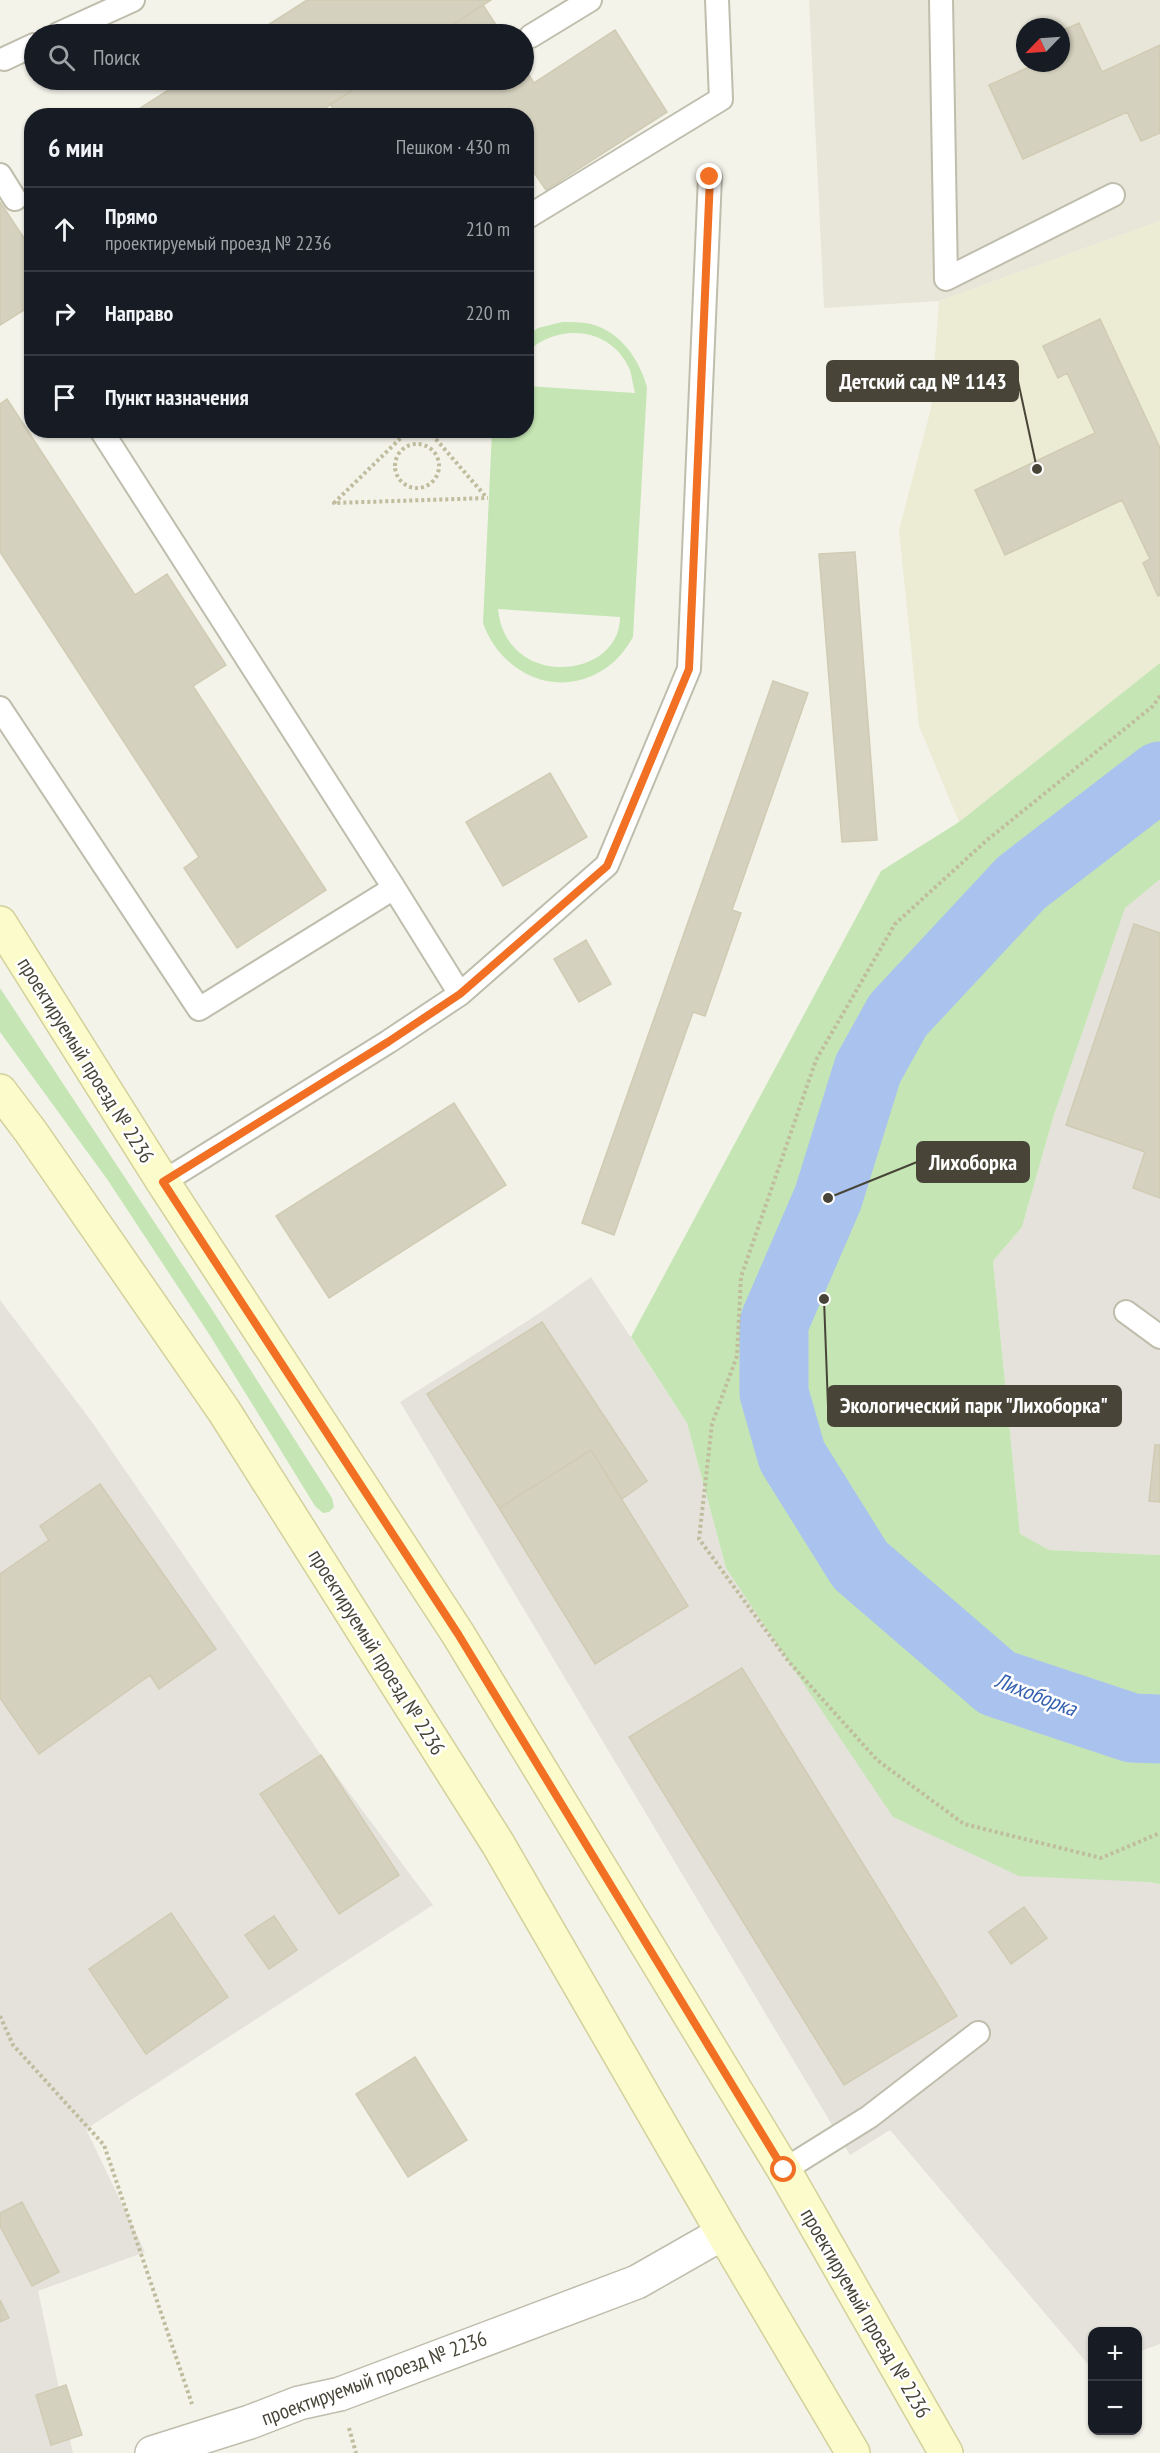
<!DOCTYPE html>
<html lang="ru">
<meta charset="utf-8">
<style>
:root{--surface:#171b24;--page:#20242c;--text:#f1f3f6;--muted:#9ea1a6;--line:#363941}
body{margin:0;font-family:"PT Sans Narrow",sans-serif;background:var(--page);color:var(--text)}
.controls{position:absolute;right:18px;bottom:18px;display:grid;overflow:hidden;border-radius:12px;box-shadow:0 2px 4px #0004}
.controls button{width:54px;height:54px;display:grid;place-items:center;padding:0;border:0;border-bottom:2px solid var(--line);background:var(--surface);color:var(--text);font:30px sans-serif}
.compass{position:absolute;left:1016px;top:18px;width:54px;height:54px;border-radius:50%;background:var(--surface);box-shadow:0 2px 4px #0004;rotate:245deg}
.stop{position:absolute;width:18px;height:18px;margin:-14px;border:4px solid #f17024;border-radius:50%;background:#fff}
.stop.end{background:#f17024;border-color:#fff;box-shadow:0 2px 6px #0008}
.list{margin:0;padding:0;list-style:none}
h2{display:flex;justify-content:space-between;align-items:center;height:78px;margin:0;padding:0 24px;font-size:26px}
h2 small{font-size:20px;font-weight:400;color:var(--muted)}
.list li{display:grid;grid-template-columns:39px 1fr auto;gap:18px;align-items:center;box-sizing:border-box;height:84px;padding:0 24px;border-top:2px solid var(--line)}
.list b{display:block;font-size:22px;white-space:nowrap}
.list p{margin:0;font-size:20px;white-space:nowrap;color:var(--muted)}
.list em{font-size:20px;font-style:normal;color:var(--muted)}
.icon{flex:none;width:33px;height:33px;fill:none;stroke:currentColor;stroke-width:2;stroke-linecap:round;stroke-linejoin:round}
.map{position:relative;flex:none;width:1160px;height:2453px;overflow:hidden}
.search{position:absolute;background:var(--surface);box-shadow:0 2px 4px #0004;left:24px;top:24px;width:510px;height:66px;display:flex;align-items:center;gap:15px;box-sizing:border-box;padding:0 21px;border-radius:33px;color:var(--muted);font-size:22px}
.panel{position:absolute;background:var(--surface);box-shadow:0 2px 4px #0004;left:24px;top:108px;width:510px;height:330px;border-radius:24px}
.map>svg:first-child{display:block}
.residential{fill:#e8e6d8;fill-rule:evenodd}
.industrial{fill:#e4e2db}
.education{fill:#ecebd4}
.green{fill:#c5e6b4;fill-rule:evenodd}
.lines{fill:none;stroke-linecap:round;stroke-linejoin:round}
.river{stroke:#a9c2ee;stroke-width:69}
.building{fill:#d5d1bf;stroke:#d0cbb3;stroke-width:1.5}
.service-casing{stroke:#bfbdac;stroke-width:26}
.minor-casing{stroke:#bfbdac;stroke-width:36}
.secondary-casing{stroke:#d2d09b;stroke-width:36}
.path{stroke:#c0bc9e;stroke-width:4;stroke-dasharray:3 3;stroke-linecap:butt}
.service{stroke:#fff;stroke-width:22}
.minor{stroke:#fff;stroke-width:33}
.secondary{stroke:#fcfbcb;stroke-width:33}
.route{stroke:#f17024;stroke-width:8}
.labels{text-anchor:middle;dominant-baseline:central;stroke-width:5;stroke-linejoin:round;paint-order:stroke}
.street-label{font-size:21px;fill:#484538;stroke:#fff}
.water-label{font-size:22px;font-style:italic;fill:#3561b0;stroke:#fff}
.leader{fill:none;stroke:#484538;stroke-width:2}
.callout-dot{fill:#484538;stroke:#fff;stroke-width:2}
.callout{fill:#484538;stroke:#484538;stroke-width:2}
.callout-label{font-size:22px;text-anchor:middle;font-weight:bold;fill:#fff}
</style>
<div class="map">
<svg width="1160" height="2453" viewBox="0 0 1160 2453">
<rect width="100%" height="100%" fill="#f4f3ea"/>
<!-- residential -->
<path class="residential" d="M809,0H1160V221L939,301L824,308ZM1025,27H1061V63H1025Z"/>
<!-- industrial -->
<path class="industrial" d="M1160,879V1555L1049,1550L1020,1535L993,1261L1022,1227L1053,1118L1125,907Z
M591,1277L687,1423L726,1568L1148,1882L1160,1884V2344L1138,2352V2332H1092V2369L890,2130L850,2155L400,1402L546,1309Z
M0,1300L92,1422L321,1755L433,1905L86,2129L145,2252L38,2291L73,2453H0Z"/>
<!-- education -->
<path class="education" d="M1160,221V663L959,822L919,726L899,530L931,408L939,301Z"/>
<!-- green -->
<path class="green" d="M562,322C571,322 582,322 591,324C621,332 639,359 647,387L633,637C626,649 618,660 606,668C558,701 501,674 483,623L492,431L526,430L527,386L635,393C633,386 632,377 630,370C611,326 558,323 527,352V336L538,328ZM498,609L620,617C620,680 506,690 498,609Z
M1160,663V879L1125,908L1053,1118L1022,1227L993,1261L1020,1534L1049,1550L1160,1555V1884L1148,1882L1019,1876L893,1817L726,1568L687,1423L631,1337L881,871L959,822Z
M0,988L213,1311L332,1498L334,1507L329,1512L323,1513L315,1506L209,1334L107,1179L0,1032Z"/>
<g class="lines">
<!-- river -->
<path class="river" d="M1160,776L1021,883L898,1015L868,1069L828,1198L774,1323V1393L792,1456L860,1565L997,1683L1132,1728L1160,1729"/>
</g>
<!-- building -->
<path class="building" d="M307,0H491L438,34H254Z
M483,5L502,34H438Z
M1079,23L1102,72L1160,45V133L1141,141L1127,112L1023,159L989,85L1038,63H1061V31Z
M615,30L667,112L546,190L526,161V116H338L330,104L369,80H524V67L534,83Z
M184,80H369L313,116H128Z
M0,202L32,250V305L0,325Z
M1100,319L1160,448V595L1158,596L1143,563L1150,559L1122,500L1005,555L975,490L1095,433L1067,373L1058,378L1043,346Z
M7,399L135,595L167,574L226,665L193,686L326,890L237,948L184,868L199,857L0,552V404Z
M855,552L877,840L842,842L819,554Z
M773,681L808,693L732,910L741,913L705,1016L693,1012L614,1235L582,1223Z
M550,773L587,837L503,886L466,822Z
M1134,924L1160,933V1198L1133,1188L1145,1152L1066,1125Z
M586,940L611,984L579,1002L554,959Z
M454,1103L506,1185L329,1298L276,1216Z
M542,1322L647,1481L622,1499L591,1450L499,1508L427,1394Z
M1155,1445H1160V1502L1149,1501Z
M591,1450L688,1606L595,1664L499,1508Z
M100,1484L216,1649L159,1689L150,1675L39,1754L0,1698V1574L49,1540L40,1526Z
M742,1668L957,2016L844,2085L629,1737Z
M321,1755L399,1875L339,1914L260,1794Z
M1024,1907L1047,1938L1011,1964L989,1932Z
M171,1913L228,1997L146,2054L89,1969Z
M274,1916L297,1950L269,1969L245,1935Z
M415,2057L467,2140L408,2177L356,2094Z
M22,2202L59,2272L32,2286L0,2226V2213Z
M0,2300L9,2318L0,2322Z
M66,2385L82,2435L51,2445L36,2395Z"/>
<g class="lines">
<defs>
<path id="service" d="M941,0L946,279L1113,195
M58,34L133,0
M531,36L590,0
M4,59L34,45
M0,175L15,199
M526,218L721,99L717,0
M0,708L199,1009L394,888L101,430
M394,888L460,994
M163,1182L388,1042L460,994L607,865L689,669L710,177
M1126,1312L1160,1337
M784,2170L869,2117L978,2033"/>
<path id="minor" d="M152,2453L250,2422L299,2403L340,2394L637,2282L723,2233"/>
<path id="secondary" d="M0,923L163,1182L458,1634L784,2170L946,2453
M0,1091L31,1132L224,1411L498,1844L723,2233L853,2453"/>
</defs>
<!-- service casing -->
<use href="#service" class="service-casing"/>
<!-- minor casing -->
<use href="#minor" class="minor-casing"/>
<!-- secondary casing -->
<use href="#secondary" class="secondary-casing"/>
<!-- path -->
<path class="path" d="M409,430L334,503L488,498
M428,430L487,498
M395 466a22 22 0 1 1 44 0a22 22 0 1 1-44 0Z
M1160,696L1153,706L987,840L895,924L816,1060L741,1277L737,1356L712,1424L699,1539L789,1662L877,1760L964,1824L1101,1858L1160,1833
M0,2016L13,2045L104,2145L192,2404
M349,2428L356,2453"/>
<!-- service -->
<use href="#service" class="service"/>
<!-- minor -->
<use href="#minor" class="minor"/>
<!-- secondary -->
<use href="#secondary" class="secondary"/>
</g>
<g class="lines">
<!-- route -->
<path class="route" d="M710,177L689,669L607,866L460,994L388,1042L163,1182L458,1634L784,2170"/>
</g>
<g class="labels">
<!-- street labels -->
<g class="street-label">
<text transform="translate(86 1060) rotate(58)">проектируемый проезд № 2236</text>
<text transform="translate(377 1652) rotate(58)">проектируемый проезд № 2236</text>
<text transform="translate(866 2313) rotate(60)">проектируемый проезд № 2236</text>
<text transform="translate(374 2378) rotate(-20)">проектируемый проезд № 2236</text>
</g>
<!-- water labels -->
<g class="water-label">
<text transform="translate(1036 1694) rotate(21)">Лихоборка</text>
</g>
</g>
<!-- callouts -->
<path class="leader" d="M1037 469L1018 381M828 1198L917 1162M824 1299L828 1406"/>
<g class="callout-dot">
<circle cx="1037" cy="469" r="6"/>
<circle cx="828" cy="1198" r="6"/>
<circle cx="824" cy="1299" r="6"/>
</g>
<g class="callout">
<rect x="827" y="361" width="191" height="40" rx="6"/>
<rect x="917" y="1142" width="112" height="40" rx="6"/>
<rect x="828" y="1386" width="293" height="40" rx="6"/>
</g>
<g class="callout-label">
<text x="923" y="389">Детский сад № 1143</text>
<text x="973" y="1170">Лихоборка</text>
<text x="974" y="1413">Экологический парк "Лихоборка"</text>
</g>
</svg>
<div class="controls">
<button>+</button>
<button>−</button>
</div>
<svg class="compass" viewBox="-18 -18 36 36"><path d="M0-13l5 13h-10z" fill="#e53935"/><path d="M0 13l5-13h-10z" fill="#9ea1a6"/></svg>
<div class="stop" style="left:784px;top:2170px"></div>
<div class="stop end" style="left:710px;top:177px"></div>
<div class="search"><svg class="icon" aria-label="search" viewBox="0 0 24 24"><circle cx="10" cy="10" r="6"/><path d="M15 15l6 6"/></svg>Поиск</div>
<section class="panel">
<h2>6 мин<small>Пешком · 430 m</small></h2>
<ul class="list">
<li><svg class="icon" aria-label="ahead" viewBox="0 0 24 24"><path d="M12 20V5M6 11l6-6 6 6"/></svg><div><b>Прямо</b><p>проектируемый проезд № 2236</p></div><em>210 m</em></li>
<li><svg class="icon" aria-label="right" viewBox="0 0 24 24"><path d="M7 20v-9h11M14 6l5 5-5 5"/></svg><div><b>Направо</b></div><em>220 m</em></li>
<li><svg class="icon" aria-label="arrive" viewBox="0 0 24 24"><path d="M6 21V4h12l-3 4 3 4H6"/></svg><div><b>Пункт назначения</b></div></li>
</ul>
</section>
</div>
